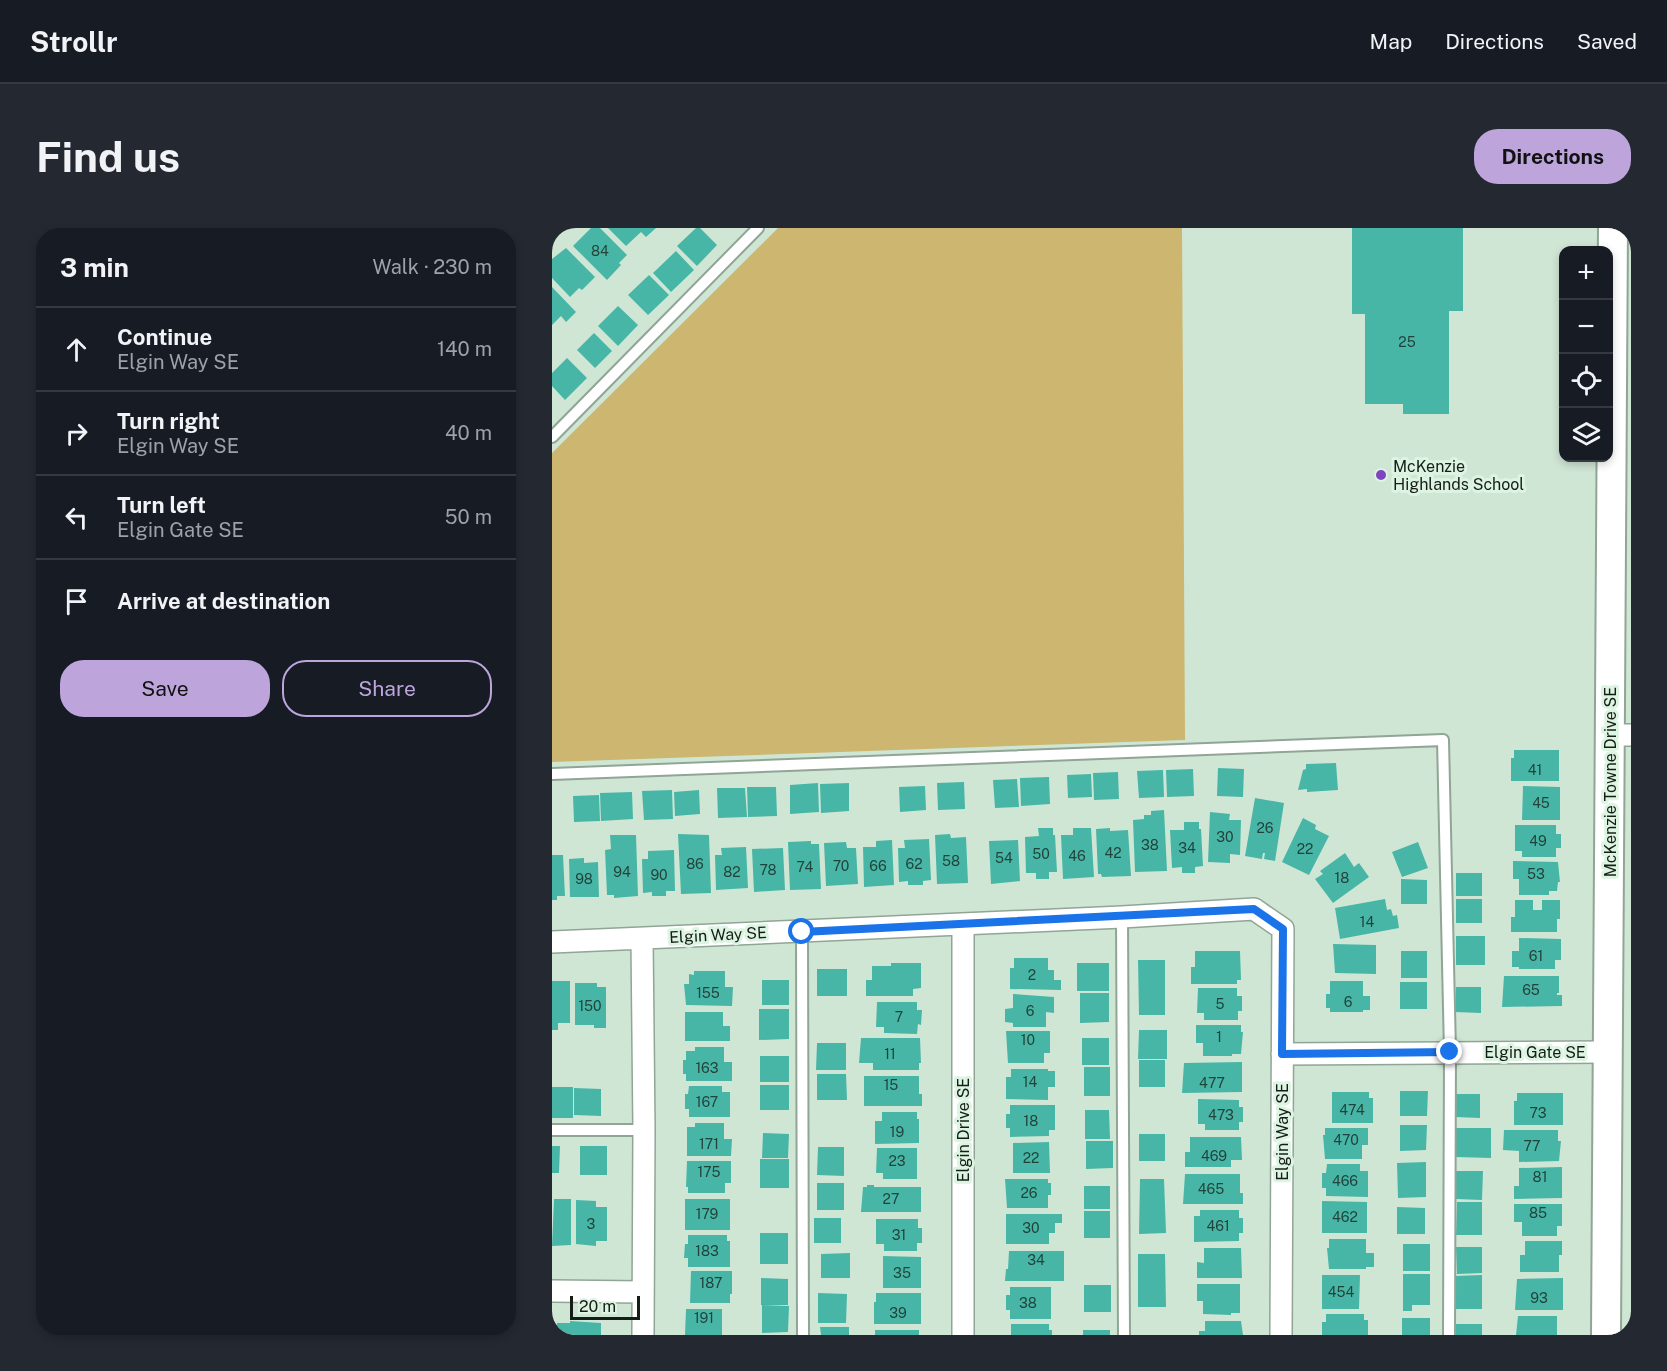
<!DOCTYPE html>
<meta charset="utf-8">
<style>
:root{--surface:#171b24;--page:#242831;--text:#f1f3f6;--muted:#9ea1a6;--line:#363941;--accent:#bda5dc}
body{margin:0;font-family:"Public Sans",sans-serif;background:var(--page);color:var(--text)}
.controls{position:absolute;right:18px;top:18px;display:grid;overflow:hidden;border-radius:12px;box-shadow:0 3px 9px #0003}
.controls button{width:54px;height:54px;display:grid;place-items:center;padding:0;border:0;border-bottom:2px solid var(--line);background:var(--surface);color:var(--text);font:30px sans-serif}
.scale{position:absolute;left:18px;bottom:15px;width:70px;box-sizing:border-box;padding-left:6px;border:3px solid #151d17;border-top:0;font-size:16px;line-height:21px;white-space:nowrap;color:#151d17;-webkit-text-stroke:4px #def4e2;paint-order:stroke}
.stop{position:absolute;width:18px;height:18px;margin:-14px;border:4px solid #1a73e8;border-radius:50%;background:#fff}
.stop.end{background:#1a73e8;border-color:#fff;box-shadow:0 2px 6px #0008}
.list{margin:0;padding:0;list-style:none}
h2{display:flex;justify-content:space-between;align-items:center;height:78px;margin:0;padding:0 24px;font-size:26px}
h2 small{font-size:20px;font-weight:400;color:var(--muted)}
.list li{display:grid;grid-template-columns:39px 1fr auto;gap:18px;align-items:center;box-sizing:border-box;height:84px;padding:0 24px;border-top:2px solid var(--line)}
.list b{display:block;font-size:22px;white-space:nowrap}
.list p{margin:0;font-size:20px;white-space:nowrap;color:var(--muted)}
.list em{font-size:20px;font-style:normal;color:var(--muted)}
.actions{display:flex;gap:12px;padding:18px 24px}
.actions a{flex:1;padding:14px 0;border:2px solid var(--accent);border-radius:24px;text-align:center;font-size:21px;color:var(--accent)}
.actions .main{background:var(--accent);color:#111}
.icon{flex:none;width:33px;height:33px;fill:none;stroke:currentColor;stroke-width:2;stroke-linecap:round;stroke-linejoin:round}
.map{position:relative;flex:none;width:1079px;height:1107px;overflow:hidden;border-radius:24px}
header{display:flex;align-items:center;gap:36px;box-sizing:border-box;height:84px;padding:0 30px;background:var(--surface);border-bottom:2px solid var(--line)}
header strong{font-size:28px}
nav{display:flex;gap:33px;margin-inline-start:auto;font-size:21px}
.intro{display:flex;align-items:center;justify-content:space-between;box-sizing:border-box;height:144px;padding:0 36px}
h1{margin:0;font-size:42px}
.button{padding:15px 27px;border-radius:24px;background:var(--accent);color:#111;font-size:21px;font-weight:700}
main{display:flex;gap:36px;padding:0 36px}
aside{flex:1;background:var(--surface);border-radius:24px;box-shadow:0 3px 9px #0003}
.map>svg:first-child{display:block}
.green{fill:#ccb670}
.building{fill:#47b6a6}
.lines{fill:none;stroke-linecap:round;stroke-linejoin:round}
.lane-casing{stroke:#90a595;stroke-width:14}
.street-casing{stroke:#90a595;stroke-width:24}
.secondary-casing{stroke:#90a595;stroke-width:32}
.lane{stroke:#fff;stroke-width:10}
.street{stroke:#fff;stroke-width:21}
.secondary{stroke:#fff;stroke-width:28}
.route{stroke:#1a73e8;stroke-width:8}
.poi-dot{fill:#7d46bd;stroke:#def4e2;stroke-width:2}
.labels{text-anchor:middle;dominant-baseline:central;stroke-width:6;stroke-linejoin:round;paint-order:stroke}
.number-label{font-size:14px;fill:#22433b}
.poi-label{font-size:16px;fill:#151d17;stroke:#def4e2;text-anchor:start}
.street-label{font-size:16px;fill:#151d17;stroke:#def4e2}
</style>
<header>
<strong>Strollr</strong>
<nav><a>Map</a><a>Directions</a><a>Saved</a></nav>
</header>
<div class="intro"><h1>Find us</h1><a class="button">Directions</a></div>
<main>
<aside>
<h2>3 min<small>Walk · 230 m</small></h2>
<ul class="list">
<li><svg class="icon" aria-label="ahead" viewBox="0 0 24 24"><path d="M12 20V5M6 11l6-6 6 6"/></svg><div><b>Continue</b><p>Elgin Way SE</p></div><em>140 m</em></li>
<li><svg class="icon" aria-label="right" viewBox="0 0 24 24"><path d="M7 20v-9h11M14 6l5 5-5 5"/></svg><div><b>Turn right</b><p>Elgin Way SE</p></div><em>40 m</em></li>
<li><svg class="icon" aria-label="left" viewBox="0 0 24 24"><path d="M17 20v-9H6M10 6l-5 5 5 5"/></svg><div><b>Turn left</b><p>Elgin Gate SE</p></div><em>50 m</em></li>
<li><svg class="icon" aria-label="arrive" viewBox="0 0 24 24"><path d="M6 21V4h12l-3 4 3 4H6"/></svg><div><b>Arrive at destination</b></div></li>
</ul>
<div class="actions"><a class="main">Save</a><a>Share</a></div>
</aside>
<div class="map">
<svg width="1079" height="1107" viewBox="0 0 1079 1107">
<rect width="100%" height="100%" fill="#d0e6d5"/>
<!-- green -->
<path class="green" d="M226,0H630L633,512L0,534V225Z"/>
<!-- building -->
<path class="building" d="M39,0H48L75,27L67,35L69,37L55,52L21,18Z
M56,0H104L94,9L89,4L74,18Z
M144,0H148L165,17L145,38L125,18Z
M800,0H911V83H897V186H851V176H813V86H800Z
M14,20L43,49L30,62L27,60L18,69L0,50V31Z
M124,23L142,42L119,64L101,45Z
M97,47L117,67L96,87L76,67Z
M0,59L24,84L14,94L9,88L0,97Z
M66,78L86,97L66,118L46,98Z
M42,105L60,123L43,140L25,122Z
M15,130L35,150L13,172L0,158V145Z
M962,522H1007V553H959V530H962Z
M784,535L786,562L755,564V561L746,562L751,542L754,541V536Z
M666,540L692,541L691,569L665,568Z
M641,541L642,568L615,569L614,542Z
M611,542L612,569L587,570L585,543Z
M566,544L567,571L542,572L541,545Z
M539,546L540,569L516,570L515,547Z
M497,549L498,576L469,578L468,550Z
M465,551L467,579L443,580L441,552Z
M412,554L413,581L386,582L385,555Z
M266,555L267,584L238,586V557Z
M297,555V583L269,585L268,556Z
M373,558L374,582L348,584L347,559Z
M971,558L1008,559V592H970Z
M195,559H224L225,588L196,589Z
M165,560H193L195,589L166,590Z
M120,562L121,591L92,592L90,563Z
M147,562L148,586L123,588L122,564Z
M80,564L81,591L49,593L48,565Z
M47,567L48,593L22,594L21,568Z
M703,570L732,575L723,633L712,631L713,625H711L710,631L693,628Z
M612,582L615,643L583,644L581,592L592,591V587H599V583Z
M658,584L678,586L677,592H689L688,627L678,626V635L656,634Z
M751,590L764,597L763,601L777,608L757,647L730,634Z
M632,594H647V601H649L651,638L643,639V645H630V639L620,640L618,602H632Z
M963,597H1004V606H1009V620H1004V629H970V623H963Z
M486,600H501V607H503L505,644H497V651H484V645H474L473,609L487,608Z
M521,600H539L542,649L511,651L509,607H521Z
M558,600V603L576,602L579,648L550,649L549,646H546L544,601Z
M126,606L157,607L159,665L129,666Z
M398,606L399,610L414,609L416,655L385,656L383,607Z
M58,607H84L86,668L62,670V667H55L53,622L59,621Z
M377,611L379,652L371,653V657H356V653L347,654L346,620H353L352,612Z
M340,612L342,657L312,659L311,619H324V613Z
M466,612L468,653L439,656L437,613Z
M259,613V616H267L269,661L238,662L236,614Z
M294,614L295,620H304L306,656L274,658L272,615Z
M866,614L876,640L850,649L840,624Z
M194,619L196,660L164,662L163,627H170L169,620Z
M231,620L233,662L202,664L200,621Z
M122,622L123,663H114V668H100V664L91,665L90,631H96V623Z
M793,625L802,639L807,635L817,649L781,675L763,651L771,646L768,643Z
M0,627H11L13,668H5V672H0Z
M32,630V635L46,634L47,669H18L17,631Z
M961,633L1006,634L1008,654H1006L1005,663H997V667H967V651H961Z
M904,645H930V668H904Z
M849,651L875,652V676H849Z
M833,671L835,682L839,681L841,688L845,687L847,700L788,711L783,680Z
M904,671H930V695H904Z
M963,672H981V682H990V672H1008V691H1005V704H959V689H963Z
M904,708H933V737H904Z
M967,710L1009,711V732H1003V741H967V739H960V723H967Z
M781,716L824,717V746L783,745Z
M643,723H688L689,752H685V756H639V739H643Z
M849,723H875V750H849Z
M462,730H496V742H502V752H509V762L458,761V740H462Z
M586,732H613V787H587Z
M339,735H369V760L361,761V768H314V752H320V738H339Z
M525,735H557V763H525Z
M265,741H295V768H265Z
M142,743H173V759H181L180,778L134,777L132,756H137V746L142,747Z
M952,748H1007V765H1005V767H1010V778L950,779Z
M210,752H237V777H210Z
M0,753H18V795H6V802H0Z
M778,753H811V768H818V782H811V784H778V780H774V766H778Z
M848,754H875V781H848Z
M23,755H45V759H54V800H42V797H23Z
M904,759H929V785L903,784Z
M646,760H685V768H690V783H686V792H652V785H645Z
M528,765H557V794L528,795Z
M461,766L502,769V785L494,784V799H461V795L453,794V781L461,780Z
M325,774H365V782H370L369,797L366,796L365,806L332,805V799H324Z
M207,781H237V811L207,812Z
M133,784H171V798H178V813H133Z
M644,797H689V804H691L689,826H680V828H651V815H644Z
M587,802H615V831H586Z
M454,803H498V825H492V835H456Z
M309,810H368L369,835H367V842H321V835H307Z
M530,810H557V837H530Z
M265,815H294V842H264Z
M143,819H172V834H180V853H134V846H131V832H134V823H143Z
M208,828H237V854H208Z
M587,832H613V859H587Z
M690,834V864L630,865L632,835Z
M532,839H558V868H532Z
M459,841H496V843H503V859H496V872L454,871V849H459Z
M265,846H294L295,872H265Z
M312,848H367V866H370V878H312Z
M208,857H237V882H208Z
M137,858H170V864H178V889H137V881H133V866H136Z
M0,859H21V890H0Z
M22,860L49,861V888L22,887Z
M848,863H876L875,888H848Z
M780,864H817V870H821V895H780Z
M965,865H1011V897H962V873H965Z
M903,866H928V890L903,889Z
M646,871L687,872V879H691V894H687V902H653V896H646Z
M458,877H503V902H497V908L458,909V900H454V886H458Z
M533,882H557L558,911H533Z
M330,884H365V891H367V915L323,916V893H330Z
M143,895H172V911H180L179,928H135V899H143Z
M848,897H875L874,922L848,923Z
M773,900H816V917H810V931H773L771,907H773Z
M904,900H939V930L904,929Z
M952,902H1006V913H1009L1007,933L967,934V923L951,922Z
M211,905L237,906L236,930H210Z
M587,906H613V933H587Z
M638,909H689L690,932H679V939H633V924H638Z
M534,913H561V940L534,941Z
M497,914L498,945H461V915Z
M0,918H8L7,945H0Z
M28,918H55V947H28Z
M266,919H292V948L265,947Z
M325,920H365V951H331V945H324Z
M208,931H237V960H208Z
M135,933H179V955H173V965H136V959H134Z
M874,934V969L846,970L845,935Z
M775,936H808V943H816V969L774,968V960H770V945H774Z
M1010,939V970L962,971V958H967V940Z
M903,943H931L930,972L904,971Z
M633,946H688V965H691V976H631Z
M453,951H496V955H499V967H496V980H455Z
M588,951H612L614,1005L587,1006Z
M265,955H292V982H265Z
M315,957H322V959H369V984H309L311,959H315Z
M532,958H558V981H532Z
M2,971H19V1017L0,1018Z
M133,971H178V1002H133Z
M24,972L44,973V979H55V1013H44V1018L24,1016Z
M770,973L815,974V1005H770Z
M905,974H930V1007H904Z
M962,976H1010V998H1005V1008H970V994H962Z
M845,979L873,980V1006H845Z
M648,982H687V990H691V1005H687V1013L642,1014V988H648Z
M532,983H558V1010H532Z
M454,986H510V995H503V1005H497V1016H454Z
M262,990H289V1015H262Z
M324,991H366V1000H370V1015H365V1023H332V1016H324Z
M208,1005H236V1036H208Z
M136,1007H175V1013H178V1039H136V1030H132L133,1016H136Z
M777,1011H814V1025H822V1039H814V1041H777L775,1020H777Z
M973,1013H1010V1027H1007V1044H968V1027H973Z
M851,1016H878V1043H851Z
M904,1019H930V1045L905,1046Z
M652,1020H689L690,1050H645V1034L652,1035Z
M457,1023H512V1053H453L454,1041H456Z
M298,1025V1050H269V1026Z
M586,1026H613L614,1079H586Z
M331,1028L369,1029V1060H331Z
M139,1043H180V1066H178V1075H138Z
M851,1046H878V1077H860V1083H851Z
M770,1047H808L807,1081H770Z
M930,1047V1081H904L903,1048Z
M209,1050L236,1051V1077H209Z
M1011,1050V1082H963L965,1051Z
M645,1056H688V1085H679V1087L651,1086V1073H645Z
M532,1057H559V1084H532Z
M458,1059H499V1091H458V1082H454V1067H458Z
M266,1065L295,1066L294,1095H266Z
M324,1065H369V1096H322V1074H324Z
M210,1077L237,1078L236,1104L210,1105Z
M134,1081H170V1107H133Z
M774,1086H812V1092H816V1107H770V1094H774Z
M966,1088H1005V1107H964Z
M850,1090H878V1107H850Z
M18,1093L49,1095V1107H5V1095H18Z
M653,1093H689L691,1107H647V1103H653Z
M459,1096H497V1102H500V1107H459Z
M904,1096H930V1107H904Z
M268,1099H297V1107H269Z
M323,1102H367V1107H323Z
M531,1102H558V1107H531Z"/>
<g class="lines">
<defs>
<path id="lane" d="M0,209L206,0
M0,546L891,512L898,824L897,1107
M570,689L572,1107
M250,704L251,1107
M0,902H92"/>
<path id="street" d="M1058,507H1079
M411,696V1107
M90,711L92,902L91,1107
M0,714L570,689L702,681L731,701L729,1107
M730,826L1056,824
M0,1063L90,1064"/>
<path id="secondary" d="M1054,1107L1061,0"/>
</defs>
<!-- lane casing -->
<use href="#lane" class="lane-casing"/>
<!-- street casing -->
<use href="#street" class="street-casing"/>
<!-- secondary casing -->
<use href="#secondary" class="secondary-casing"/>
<!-- lane -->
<use href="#lane" class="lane"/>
<!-- street -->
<use href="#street" class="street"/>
<!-- secondary -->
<use href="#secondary" class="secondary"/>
</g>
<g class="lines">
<!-- route -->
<path class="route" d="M250,704L702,681L731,701L730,826L898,824"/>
</g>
<!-- markers -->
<circle class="poi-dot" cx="829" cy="247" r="6"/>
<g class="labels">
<!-- number labels -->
<g class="number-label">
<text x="48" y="23">84</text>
<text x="855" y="114">25</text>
<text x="983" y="542">41</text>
<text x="989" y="575">45</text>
<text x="713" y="600">26</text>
<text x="673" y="609">30</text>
<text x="986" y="613">49</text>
<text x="598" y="617">38</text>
<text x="635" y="620">34</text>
<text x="753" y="621">22</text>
<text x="561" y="625">42</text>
<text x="489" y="626">50</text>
<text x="525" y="628">46</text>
<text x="452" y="630">54</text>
<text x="399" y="633">58</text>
<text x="143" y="636">86</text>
<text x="362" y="636">62</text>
<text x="289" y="638">70</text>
<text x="326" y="638">66</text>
<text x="253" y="639">74</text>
<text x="216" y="642">78</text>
<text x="70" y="644">94</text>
<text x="180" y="644">82</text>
<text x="984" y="646">53</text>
<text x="107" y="647">90</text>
<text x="790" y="650">18</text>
<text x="32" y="651">98</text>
<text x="815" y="694">14</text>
<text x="984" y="728">61</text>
<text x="480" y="747">2</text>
<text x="979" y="762">65</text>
<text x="156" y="765">155</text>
<text x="796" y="774">6</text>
<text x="668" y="776">5</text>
<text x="38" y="778">150</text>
<text x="478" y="783">6</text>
<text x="347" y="789">7</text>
<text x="667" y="809">1</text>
<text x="476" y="812">10</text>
<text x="338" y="826">11</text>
<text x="155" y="840">163</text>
<text x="478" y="854">14</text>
<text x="660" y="855">477</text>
<text x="339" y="857">15</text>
<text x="155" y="874">167</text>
<text x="800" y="882">474</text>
<text x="986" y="885">73</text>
<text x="669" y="887">473</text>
<text x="479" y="893">18</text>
<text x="345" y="904">19</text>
<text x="794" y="912">470</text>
<text x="157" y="916">171</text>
<text x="980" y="918">77</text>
<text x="662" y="928">469</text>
<text x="479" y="930">22</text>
<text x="345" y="933">23</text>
<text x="157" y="944">175</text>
<text x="988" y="949">81</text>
<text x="793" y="953">466</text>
<text x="659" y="961">465</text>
<text x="477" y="965">26</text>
<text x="339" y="971">27</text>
<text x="986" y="985">85</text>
<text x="155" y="986">179</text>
<text x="793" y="989">462</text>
<text x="39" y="996">3</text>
<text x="666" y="998">461</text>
<text x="479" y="1000">30</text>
<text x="347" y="1007">31</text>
<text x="155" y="1023">183</text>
<text x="484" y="1032">34</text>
<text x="350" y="1045">35</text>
<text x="159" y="1055">187</text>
<text x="789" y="1064">454</text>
<text x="987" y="1070">93</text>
<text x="476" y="1075">38</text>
<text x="346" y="1085">39</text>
<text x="152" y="1090">191</text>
</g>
<!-- poi labels -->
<g class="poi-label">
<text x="841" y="238">McKenzie<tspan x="841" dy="18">Highlands School</tspan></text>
</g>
<!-- street labels -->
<g class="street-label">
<text transform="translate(1058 554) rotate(-90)">McKenzie Towne Drive SE</text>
<text transform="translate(166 707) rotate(-3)">Elgin Way SE</text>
<text x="983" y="824">Elgin Gate SE</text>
<text transform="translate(411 902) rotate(-90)">Elgin Drive SE</text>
<text transform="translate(730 904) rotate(-90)">Elgin Way SE</text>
</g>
</g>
</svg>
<div class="controls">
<button>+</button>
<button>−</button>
<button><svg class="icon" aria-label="locate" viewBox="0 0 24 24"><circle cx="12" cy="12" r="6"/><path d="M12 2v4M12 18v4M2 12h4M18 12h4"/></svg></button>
<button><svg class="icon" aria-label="layers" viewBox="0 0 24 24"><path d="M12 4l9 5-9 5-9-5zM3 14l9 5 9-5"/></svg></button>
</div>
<div class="scale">20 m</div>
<div class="stop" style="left:250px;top:704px"></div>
<div class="stop end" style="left:898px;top:824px"></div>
</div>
</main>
